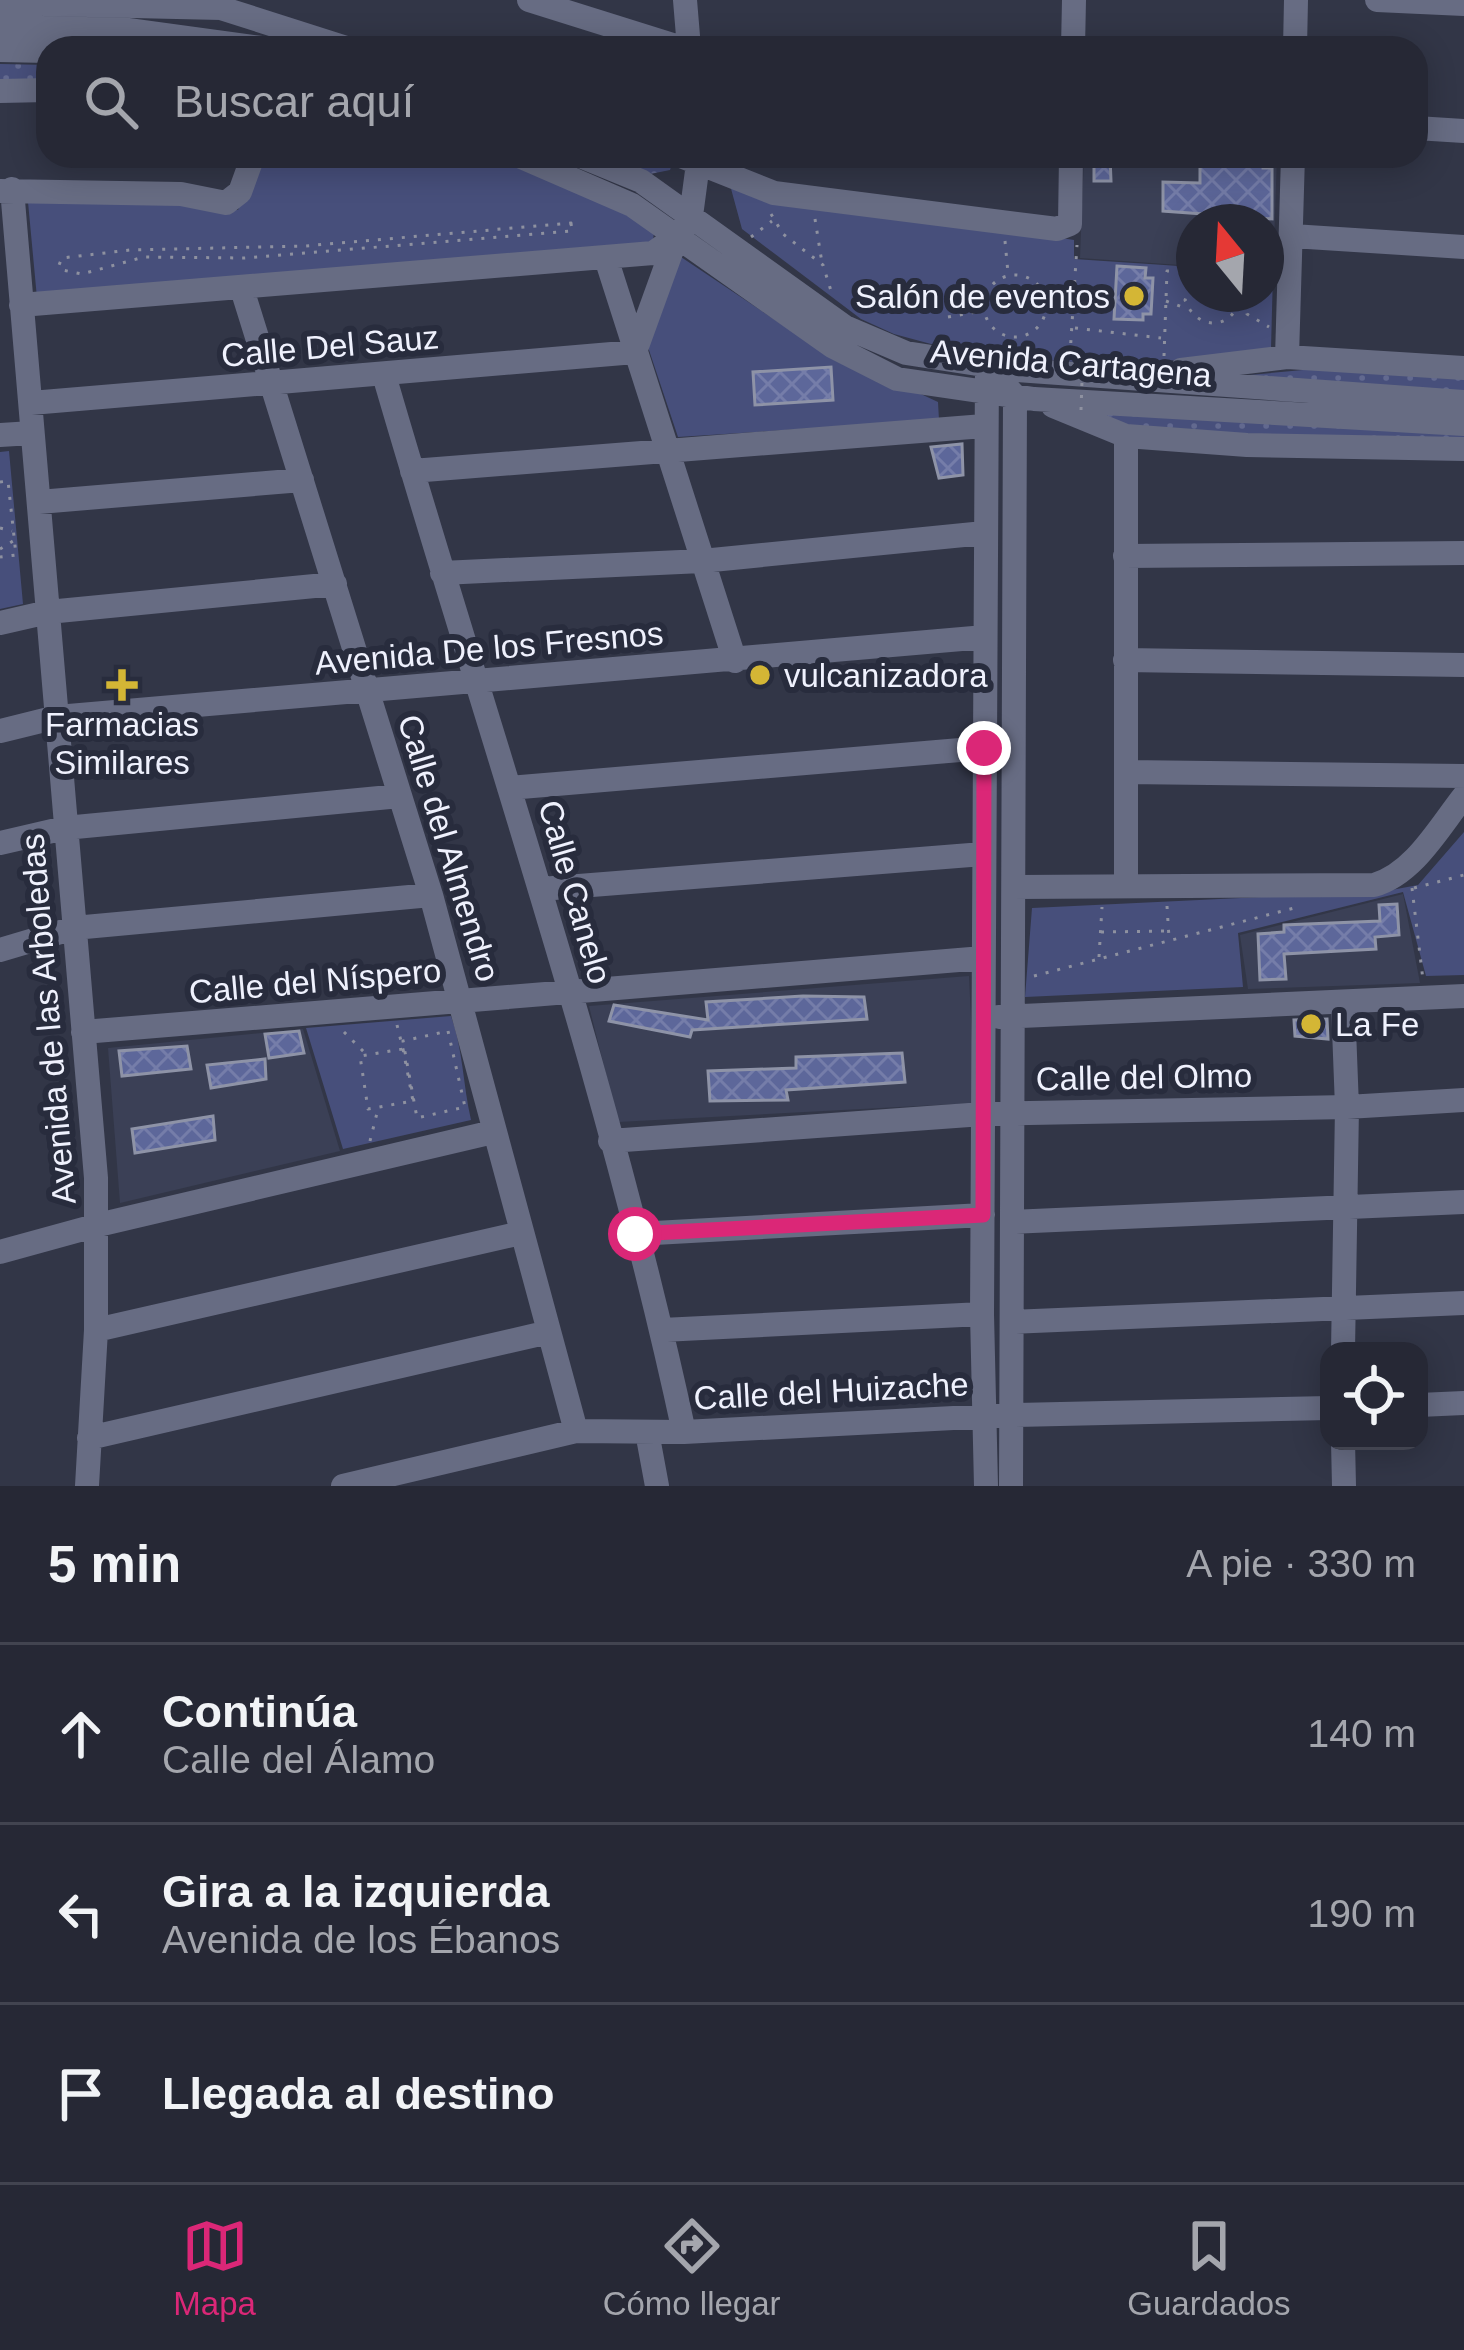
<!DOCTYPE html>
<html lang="es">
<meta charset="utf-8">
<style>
:root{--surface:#262835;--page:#323441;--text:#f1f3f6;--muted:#a4a6ad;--line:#424450;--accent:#db2777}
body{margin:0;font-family:Helvetica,sans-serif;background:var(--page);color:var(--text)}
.controls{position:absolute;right:36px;bottom:36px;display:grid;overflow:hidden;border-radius:24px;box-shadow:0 6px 30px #0003}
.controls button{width:108px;height:108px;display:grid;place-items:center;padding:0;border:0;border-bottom:3px solid var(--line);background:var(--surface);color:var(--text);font:60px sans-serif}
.compass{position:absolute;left:1176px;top:204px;width:108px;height:108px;border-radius:50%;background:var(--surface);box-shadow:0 6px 30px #0003;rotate:342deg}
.stop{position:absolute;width:36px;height:36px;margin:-27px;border:9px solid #db2777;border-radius:50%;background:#fff}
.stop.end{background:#db2777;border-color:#fff;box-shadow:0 3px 12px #0008}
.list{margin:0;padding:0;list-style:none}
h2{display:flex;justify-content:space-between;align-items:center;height:156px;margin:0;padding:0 48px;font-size:51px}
h2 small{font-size:39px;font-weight:400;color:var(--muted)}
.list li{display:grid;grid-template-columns:78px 1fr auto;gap:36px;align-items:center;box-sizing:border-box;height:180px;padding:0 48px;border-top:3px solid var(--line)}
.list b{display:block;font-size:45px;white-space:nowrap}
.list p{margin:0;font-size:39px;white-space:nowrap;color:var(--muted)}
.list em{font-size:39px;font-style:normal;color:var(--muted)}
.icon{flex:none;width:66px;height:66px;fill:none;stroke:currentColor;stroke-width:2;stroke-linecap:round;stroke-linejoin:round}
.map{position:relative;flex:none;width:1464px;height:1486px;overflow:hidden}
.search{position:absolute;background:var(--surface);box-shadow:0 6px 30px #0003;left:36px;right:36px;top:36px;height:132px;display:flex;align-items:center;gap:30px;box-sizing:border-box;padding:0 42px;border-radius:36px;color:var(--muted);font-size:45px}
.sheet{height:696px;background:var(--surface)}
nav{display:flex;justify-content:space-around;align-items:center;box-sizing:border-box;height:168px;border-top:3px solid var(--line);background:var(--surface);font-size:33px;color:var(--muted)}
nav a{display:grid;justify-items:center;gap:6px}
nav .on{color:var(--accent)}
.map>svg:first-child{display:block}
.built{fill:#3b4056}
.grass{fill:url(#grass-dots)}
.park{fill:#474f7b}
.building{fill:url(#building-cross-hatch);stroke:#8e93a7;stroke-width:3}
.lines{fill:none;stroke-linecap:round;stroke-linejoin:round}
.path{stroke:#8e91a0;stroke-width:3;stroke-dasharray:3 9;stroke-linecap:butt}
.minor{stroke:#676c83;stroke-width:24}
.path-bridge{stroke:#8e91a0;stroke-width:3;stroke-dasharray:3 9;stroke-linecap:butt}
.route{stroke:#db2777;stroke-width:15}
.poi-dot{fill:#d4b635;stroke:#282c3d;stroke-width:4.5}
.labels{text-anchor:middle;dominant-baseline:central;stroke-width:12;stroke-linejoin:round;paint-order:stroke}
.poi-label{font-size:33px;fill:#eff1fd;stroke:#282c3d;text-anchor:start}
.street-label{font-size:33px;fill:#eff1fd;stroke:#282c3d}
</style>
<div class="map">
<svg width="1464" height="1486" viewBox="0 0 1464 1486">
<defs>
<pattern id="grass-dots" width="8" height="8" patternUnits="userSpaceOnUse" patternTransform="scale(3)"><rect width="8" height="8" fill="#474f7b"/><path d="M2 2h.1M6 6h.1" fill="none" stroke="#62698f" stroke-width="1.8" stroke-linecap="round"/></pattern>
<pattern id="building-cross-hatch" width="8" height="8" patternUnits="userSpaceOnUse" patternTransform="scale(3)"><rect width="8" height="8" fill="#5d679a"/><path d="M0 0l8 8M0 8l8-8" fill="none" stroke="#757da9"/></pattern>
</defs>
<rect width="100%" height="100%" fill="#323647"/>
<!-- built -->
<path class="built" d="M1084,156H1277L1273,271H1266V222H1194V266L1080,258Z
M1403,894L1420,983L1248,989L1240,935Z
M969,976L975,1103L618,1122L589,1006Z
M303,1029L340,1151L120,1203L108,1048Z"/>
<!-- grass -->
<path class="grass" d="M0,64L48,65V79H0Z
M602,156H654L672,164L670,170L650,174Z
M1314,369L1464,377V397L1207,379Z
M1066,407L1464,430V444L1125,428Z"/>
<!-- park -->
<path class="park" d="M261,156H491L607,204L654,230L653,243L37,298L28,202H174L238,210Z
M730,185L1074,240V259L1194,267V294H1266V272H1273L1271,348L1127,366L968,354L894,334L861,319L742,229Z
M678,255L805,340L938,402L939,420L678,437L646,341Z
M9,451L23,604L0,609V452Z
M1464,832V975L1426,976L1403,892L1238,933L1243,987L1025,997L1032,908L1386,891L1418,885Z
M451,1016C463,1049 463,1085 471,1120L343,1149L306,1028Z"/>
<!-- building -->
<path class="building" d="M1094,156H1110L1111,181H1094Z
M1200,156H1262L1263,168H1272V219L1163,211V182L1200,183Z
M1117,266L1146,268L1145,278H1153L1151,314H1143V320L1114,319Z
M831,367L833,400L755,405L753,372Z
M962,444L963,475L939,478L931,447Z
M1397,904L1399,935L1375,937L1376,949L1284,954L1286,979L1260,980L1258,934L1284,932V925L1380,921L1379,905Z
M803,996L864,997L867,1019L692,1030L690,1037L609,1021L614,1005L708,1020L706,1002Z
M1327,1019L1328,1039L1295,1036L1294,1020Z
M299,1031L304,1053L269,1058L265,1034Z
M187,1046L191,1069L122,1076L119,1051Z
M902,1053L905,1082L786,1090L788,1100L710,1101L708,1071L796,1068V1057Z
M265,1059L266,1079L211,1088L207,1065Z
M213,1116L215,1140L135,1153L132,1129Z"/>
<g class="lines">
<!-- path -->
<path class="path" d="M771,214L783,234L823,265L832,294
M815,219L822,263
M571,223L572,231L245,258L144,257L82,274L62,270L59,265L62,258L130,250L305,246Z
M751,237L772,221
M1005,241L1008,273
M984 306a31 31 0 1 1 62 0a31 31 0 1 1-62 0Z
M1194,276L1185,300C1197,333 1237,330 1240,294
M1166,301L1185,308
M1243,302L1247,314L1269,327
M1046,307L1072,308
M948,317L982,311
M1075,328L1161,338
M1070,355L1077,245
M1164,356L1167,271H1194
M0,482L8,481L16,555L0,557
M0,528L12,531
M0,549L13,541
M1412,888L1423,980
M1414,888L1464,875
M1167,906L1169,938
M1101,932L1167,931
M1099,957L1102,907
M1034,976L1298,907
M397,1025L403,1049
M448,1031L465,1107L417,1118L403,1041Z
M344,1032L367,1055
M403,1049L413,1101L368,1109L360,1056Z
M370,1141L378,1109"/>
<!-- minor -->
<path class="minor" d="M529,0L682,48
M685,0L689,48
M1377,0L1464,4
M0,3L221,8L346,48
M0,27L128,30L261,48
M1073,48L1074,0
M1295,48L1296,0
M0,50L48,51
M0,91L48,90
M1416,128L1464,131
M519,156L632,205L832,346L897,379L1034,399L1464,424
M580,156L641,181L845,327L906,353L1016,370L1464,402
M681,156L774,193L1057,229L1070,224L1071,156
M12,189L96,1178V1330L87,1486
M0,191L181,194L226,203L240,192L253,156
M1292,236L1464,247
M606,258L735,661
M242,289L431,895L576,1431
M21,305L653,253L677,236
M1287,357L1293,156
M987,367L1015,396L1011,1486
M1181,370L1287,357L1464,368
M384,375C486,726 607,1074 684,1432
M31,403L635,352L677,236L691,216L699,156
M1053,406L1126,436L1247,445L1464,449
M0,435L32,433
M1126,436V886
M412,471L984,426
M39,502L302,480
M1125,556L1464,553
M442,573L702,561L984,533
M0,623L48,612L335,584
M1125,660L1464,665
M0,731L57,717L985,637
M1126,772L1464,776
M509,788L984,748
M0,843L65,828L400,796
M1015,887L1374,885C1414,874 1440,826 1464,796
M541,889L983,854
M0,950L74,928L431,895
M999,1017L1464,996
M83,1032L983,958
M610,1141L983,1114L1347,1107L1464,1100
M1012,1222L1464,1202
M636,1234L983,1215
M0,1252L98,1225L493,1132
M1012,1322L1464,1303
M96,1330L521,1233
M662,1330L982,1314
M1343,1351L1347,1107L1343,1003
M1419,1405L1464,1403
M647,1432L657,1486
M89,1438L549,1332
M1343,1441L1344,1486
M343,1486L576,1431L684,1432L1011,1415L1329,1408
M986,1486L982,1314L987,367"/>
<!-- path-bridge -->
<path class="path-bridge" d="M1081,410L1083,352"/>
</g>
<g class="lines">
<!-- route -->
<path class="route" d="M635,1234L983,1215L984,748"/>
</g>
<!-- markers -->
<g class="poi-dot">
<circle cx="1134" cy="296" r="12"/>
<circle cx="760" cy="675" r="12"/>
<path d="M116 667h12v12h12v12h-12v12h-12v-12h-12v-12h12z"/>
<circle cx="1311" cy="1024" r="12"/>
</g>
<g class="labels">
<!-- poi labels -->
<g class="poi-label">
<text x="1110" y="296" text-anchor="end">Salón de eventos</text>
<text x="784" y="675">vulcanizadora</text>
<text x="122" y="724" text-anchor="middle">Farmacias<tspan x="122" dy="38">Similares</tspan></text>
<text x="1335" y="1024">La Fe</text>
</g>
<!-- street labels -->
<g class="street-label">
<text transform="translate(330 346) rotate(-5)">Calle Del Sauz</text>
<text transform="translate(1071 363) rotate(5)">Avenida Cartagena</text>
<text transform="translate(489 648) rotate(-5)">Avenida De los Fresnos</text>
<text transform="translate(449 848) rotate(73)">Calle del Almendro</text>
<text transform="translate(575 892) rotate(74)">Calle Canelo</text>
<text transform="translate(315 981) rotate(-5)">Calle del Níspero</text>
<text transform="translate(48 1019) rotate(-95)">Avenida de las Arboledas</text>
<text transform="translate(1144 1077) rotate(-1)">Calle del Olmo</text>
<text transform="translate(831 1391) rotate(-3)">Calle del Huizache</text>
</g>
</g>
</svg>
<div class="controls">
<button><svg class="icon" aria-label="locate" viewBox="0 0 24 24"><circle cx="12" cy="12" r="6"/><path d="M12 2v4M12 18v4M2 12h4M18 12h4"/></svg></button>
</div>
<svg class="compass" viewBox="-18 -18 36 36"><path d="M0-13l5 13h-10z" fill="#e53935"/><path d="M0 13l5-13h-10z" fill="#a4a6ad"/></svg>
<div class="stop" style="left:635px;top:1234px"></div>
<div class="stop end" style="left:984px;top:748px"></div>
<div class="search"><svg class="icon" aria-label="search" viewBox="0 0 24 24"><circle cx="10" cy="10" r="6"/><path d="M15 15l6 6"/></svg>Buscar aquí</div>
</div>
<section class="sheet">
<h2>5 min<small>A pie · 330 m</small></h2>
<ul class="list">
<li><svg class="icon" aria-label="ahead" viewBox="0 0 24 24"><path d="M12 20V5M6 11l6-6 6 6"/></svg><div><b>Continúa</b><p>Calle del Álamo</p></div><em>140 m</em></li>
<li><svg class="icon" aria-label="left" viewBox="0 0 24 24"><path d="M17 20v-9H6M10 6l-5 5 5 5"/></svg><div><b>Gira a la izquierda</b><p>Avenida de los Ébanos</p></div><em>190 m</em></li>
<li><svg class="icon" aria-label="arrive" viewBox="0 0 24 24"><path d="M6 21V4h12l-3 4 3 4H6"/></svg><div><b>Llegada al destino</b></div></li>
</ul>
</section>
<nav>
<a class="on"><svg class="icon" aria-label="map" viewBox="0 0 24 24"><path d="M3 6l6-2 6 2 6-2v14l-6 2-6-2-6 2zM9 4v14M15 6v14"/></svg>Mapa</a>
<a><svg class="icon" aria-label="directions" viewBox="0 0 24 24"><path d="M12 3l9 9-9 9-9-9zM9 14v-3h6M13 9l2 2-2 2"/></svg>Cómo llegar</a>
<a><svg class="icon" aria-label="saved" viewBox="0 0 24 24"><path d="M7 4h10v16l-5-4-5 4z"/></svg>Guardados</a>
</nav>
